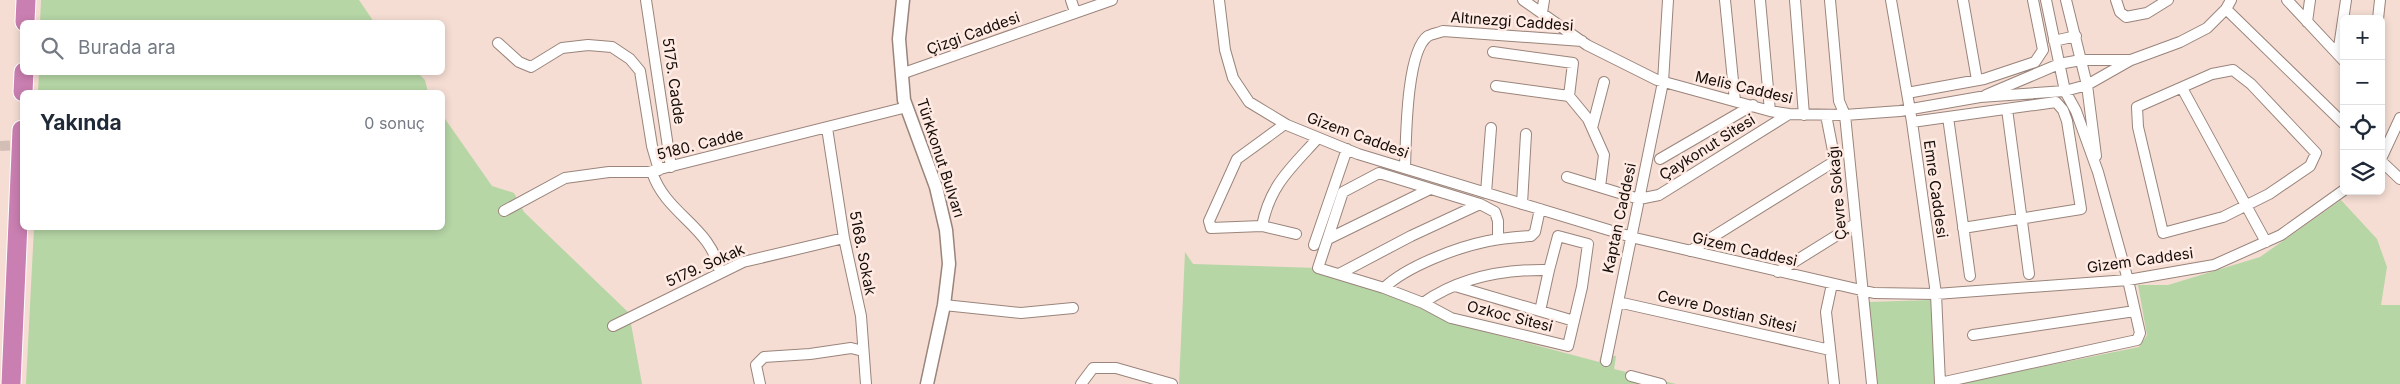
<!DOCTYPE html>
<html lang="tr">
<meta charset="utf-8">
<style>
:root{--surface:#fff;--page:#f2f2f3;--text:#1f2937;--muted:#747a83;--line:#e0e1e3}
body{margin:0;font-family:Inter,sans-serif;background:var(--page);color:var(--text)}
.controls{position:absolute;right:15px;top:15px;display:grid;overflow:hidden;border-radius:8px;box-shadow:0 2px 8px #0003}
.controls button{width:45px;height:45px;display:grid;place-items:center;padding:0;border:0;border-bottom:1px solid var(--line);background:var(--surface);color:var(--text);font:25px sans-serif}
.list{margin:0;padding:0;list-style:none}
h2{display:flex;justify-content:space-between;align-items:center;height:65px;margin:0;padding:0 20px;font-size:21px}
h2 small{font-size:16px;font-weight:400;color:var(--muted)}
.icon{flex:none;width:28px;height:28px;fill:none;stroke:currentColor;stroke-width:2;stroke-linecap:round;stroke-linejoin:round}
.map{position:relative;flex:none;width:2400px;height:384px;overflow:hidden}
.search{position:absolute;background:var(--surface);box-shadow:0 2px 8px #0003;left:20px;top:20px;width:425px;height:55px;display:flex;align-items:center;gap:12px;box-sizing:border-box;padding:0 18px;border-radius:8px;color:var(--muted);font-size:19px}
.panel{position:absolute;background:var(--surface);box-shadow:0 2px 8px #0003;left:20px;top:90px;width:425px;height:140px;border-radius:8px}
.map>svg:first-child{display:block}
.grass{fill:#b6d6a6}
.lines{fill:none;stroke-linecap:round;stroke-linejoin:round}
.minor-tunnel{stroke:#d3beb5;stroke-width:10;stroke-dasharray:10 5;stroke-linecap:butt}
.minor-casing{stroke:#9a847b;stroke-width:12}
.tertiary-casing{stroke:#9a847b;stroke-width:15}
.motorway-casing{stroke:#fff;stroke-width:21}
.minor{stroke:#fff;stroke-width:10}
.tertiary{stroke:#fff;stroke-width:12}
.motorway{stroke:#c97fb1;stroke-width:19}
.labels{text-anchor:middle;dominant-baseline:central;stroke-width:5;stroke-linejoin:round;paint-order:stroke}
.street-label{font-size:15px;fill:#150d0a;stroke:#ffebe3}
</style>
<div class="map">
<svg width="2400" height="384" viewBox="0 0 2400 384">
<rect width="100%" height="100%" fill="#f5ddd3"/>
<!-- grass -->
<path class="grass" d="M41,0H359L374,22H40Z
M39,72L418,73L425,80L428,92H38Z
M443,116L492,186L514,193L524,212L629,313L642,384H26L34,228H442Z
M2341,200L2377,239L2387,267L2381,305H2400V384H1956L2139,347L2147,335L2138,285H2168L2260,257Z
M1185,252L1193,264L1318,268L1390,295L1456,324L1599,362L1601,355L1616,356L1614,369L1676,384H1179Z
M1931,300L1937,384H1877L1868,302Z"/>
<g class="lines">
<!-- minor-tunnel -->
<path class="minor-tunnel" d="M0,146L22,145"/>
<defs>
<path id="minor" d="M646,0L671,167
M1071,0L1075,12
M1219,0L1225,50L1233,78L1249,102L1287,125L1358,154L1635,238L1874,293L1936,294L2128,280L2214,265L2281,235L2344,190
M1523,0L1587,45L1657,80L1770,111L1789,114L1845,115L1900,111L1980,97L2065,91L2087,85L2131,60L2180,42L2207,28L2226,9L2231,0
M1725,0L1735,101
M1760,0L1770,111
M1795,0L1804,115
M1830,0L1839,101L1845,115L1872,384
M1891,0L1912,122L1936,294L1940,383L2137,340L2140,333L2128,280L2098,172L2076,111L2065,91L2046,0
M1963,0L1977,80
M2066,0L2087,85L2096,156
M2116,0L2120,12L2126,17L2147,13L2168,0
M2287,0L2344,61
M2226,9L2344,124
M1542,13L1544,0
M2378,19L2380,0
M2307,22L2310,0
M2054,41L2076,36
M498,43L519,62L531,67L562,48L588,45L612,47L630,59L640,71L652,146L659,170
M1493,52L1573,63L1569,96
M2338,54L2346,0
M2233,70L2251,84L2316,153L2310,166L2269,194L2223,217L2163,233L2138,127L2137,107L2212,74Z
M901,74L1112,0
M1496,86L1569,96L1588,119L1604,155L1600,187
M2182,88L2266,242
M1907,93L1984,79L2035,62L2043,50L2033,0
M1986,95L2059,64L2081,60H2130
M2007,109L2029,274
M1948,117L1970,276
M1912,122L2056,102L2063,110L2067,121L2081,209L1963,228
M1285,124L1237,159L1209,221L1211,228L1262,226L1296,234
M827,128L844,238L861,316L866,384
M1592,128L1604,82
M1660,159L1753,105
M2381,159L2400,118
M2381,161L2400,179
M1405,168C1406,141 1406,51 1428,36C1432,34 1438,33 1443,31L1582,41
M652,172C666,215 711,226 720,272
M1567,177L1639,199L1659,195L1789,114
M1486,193L1491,128
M1522,204L1526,134
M504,211L565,178L609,172H648L907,107
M1262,226C1270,185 1291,168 1318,138
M1328,239L1430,189
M1314,245L1347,149
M1690,251L1835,161L1826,115
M1778,272L1855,224
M1339,274L1411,236L1480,204
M1832,284L1826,312L1834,384
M1455,286L1574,321
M1384,288C1407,266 1458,247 1488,241C1502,238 1517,237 1531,236L1535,232L1540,209
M1618,302L1830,350
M1423,303L1451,318L1568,346L1582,287L1588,244L1558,236L1549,270C1505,269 1460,277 1423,303L1384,288L1318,268L1343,192L1379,173L1480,204L1495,212L1498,221V239
M944,305L1021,313L1073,308
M1540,311L1549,270
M613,326L743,262L844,238
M1973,335L2135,311
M1606,361L1663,82L1668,0
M1631,376L1661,384
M760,384L756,365L764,357L810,354L851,348L863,351
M1081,384L1093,368H1116L1172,384"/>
<path id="tertiary" d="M903,0L899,39L904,100L936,187L946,230L949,264L944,305L927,384"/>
<path id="motorway" d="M25,22L26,0
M23,92L24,72
M11,384L22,130"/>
</defs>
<!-- minor casing -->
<use href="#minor" class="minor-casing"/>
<!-- tertiary casing -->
<use href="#tertiary" class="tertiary-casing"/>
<!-- motorway casing -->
<use href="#motorway" class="motorway-casing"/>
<!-- minor -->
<use href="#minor" class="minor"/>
<!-- tertiary -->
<use href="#tertiary" class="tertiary"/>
<!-- motorway -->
<use href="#motorway" class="motorway"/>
</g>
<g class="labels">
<!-- street labels -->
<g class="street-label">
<text transform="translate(1512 21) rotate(4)">Altınezgi Caddesi</text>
<text transform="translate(973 33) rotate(-20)">Çizgi Caddesi</text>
<text transform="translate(674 81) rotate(82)">5175. Cadde</text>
<text transform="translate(1744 87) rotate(13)">Melis Caddesi</text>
<text transform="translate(1358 135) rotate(20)">Gizem Caddesi</text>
<text transform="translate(700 144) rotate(-14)">5180. Cadde</text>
<text transform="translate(1707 147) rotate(-32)">Çaykonut Sitesi</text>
<text transform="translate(941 158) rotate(72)">Türkkonut Bulvarı</text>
<text transform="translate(1936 189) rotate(82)">Emre Caddesi</text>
<text transform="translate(1837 193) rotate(-95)">Çevre Sokağı</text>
<text transform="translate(1619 218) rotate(-78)">Kaptan Caddesi</text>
<text transform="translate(1745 249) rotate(13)">Gizem Caddesi</text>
<text transform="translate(863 253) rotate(79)">5168. Sokak</text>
<text transform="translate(2140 260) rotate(-8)">Gizem Caddesi</text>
<text transform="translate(705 265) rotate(-24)">5179. Sokak</text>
<text transform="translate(1727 311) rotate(13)">Cevre Dostian Sitesi</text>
<text transform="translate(1510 316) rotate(14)">Ozkoc Sitesi</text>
</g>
</g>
</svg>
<div class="controls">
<button>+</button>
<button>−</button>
<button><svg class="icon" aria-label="locate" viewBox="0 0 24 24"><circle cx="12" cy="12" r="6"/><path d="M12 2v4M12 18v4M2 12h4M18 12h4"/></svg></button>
<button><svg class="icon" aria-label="layers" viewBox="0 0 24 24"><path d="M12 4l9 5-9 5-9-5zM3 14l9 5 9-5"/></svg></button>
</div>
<div class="search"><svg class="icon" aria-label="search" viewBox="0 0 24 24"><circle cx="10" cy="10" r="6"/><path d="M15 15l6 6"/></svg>Burada ara</div>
<section class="panel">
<h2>Yakında<small>0 sonuç</small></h2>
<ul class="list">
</ul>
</section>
</div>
